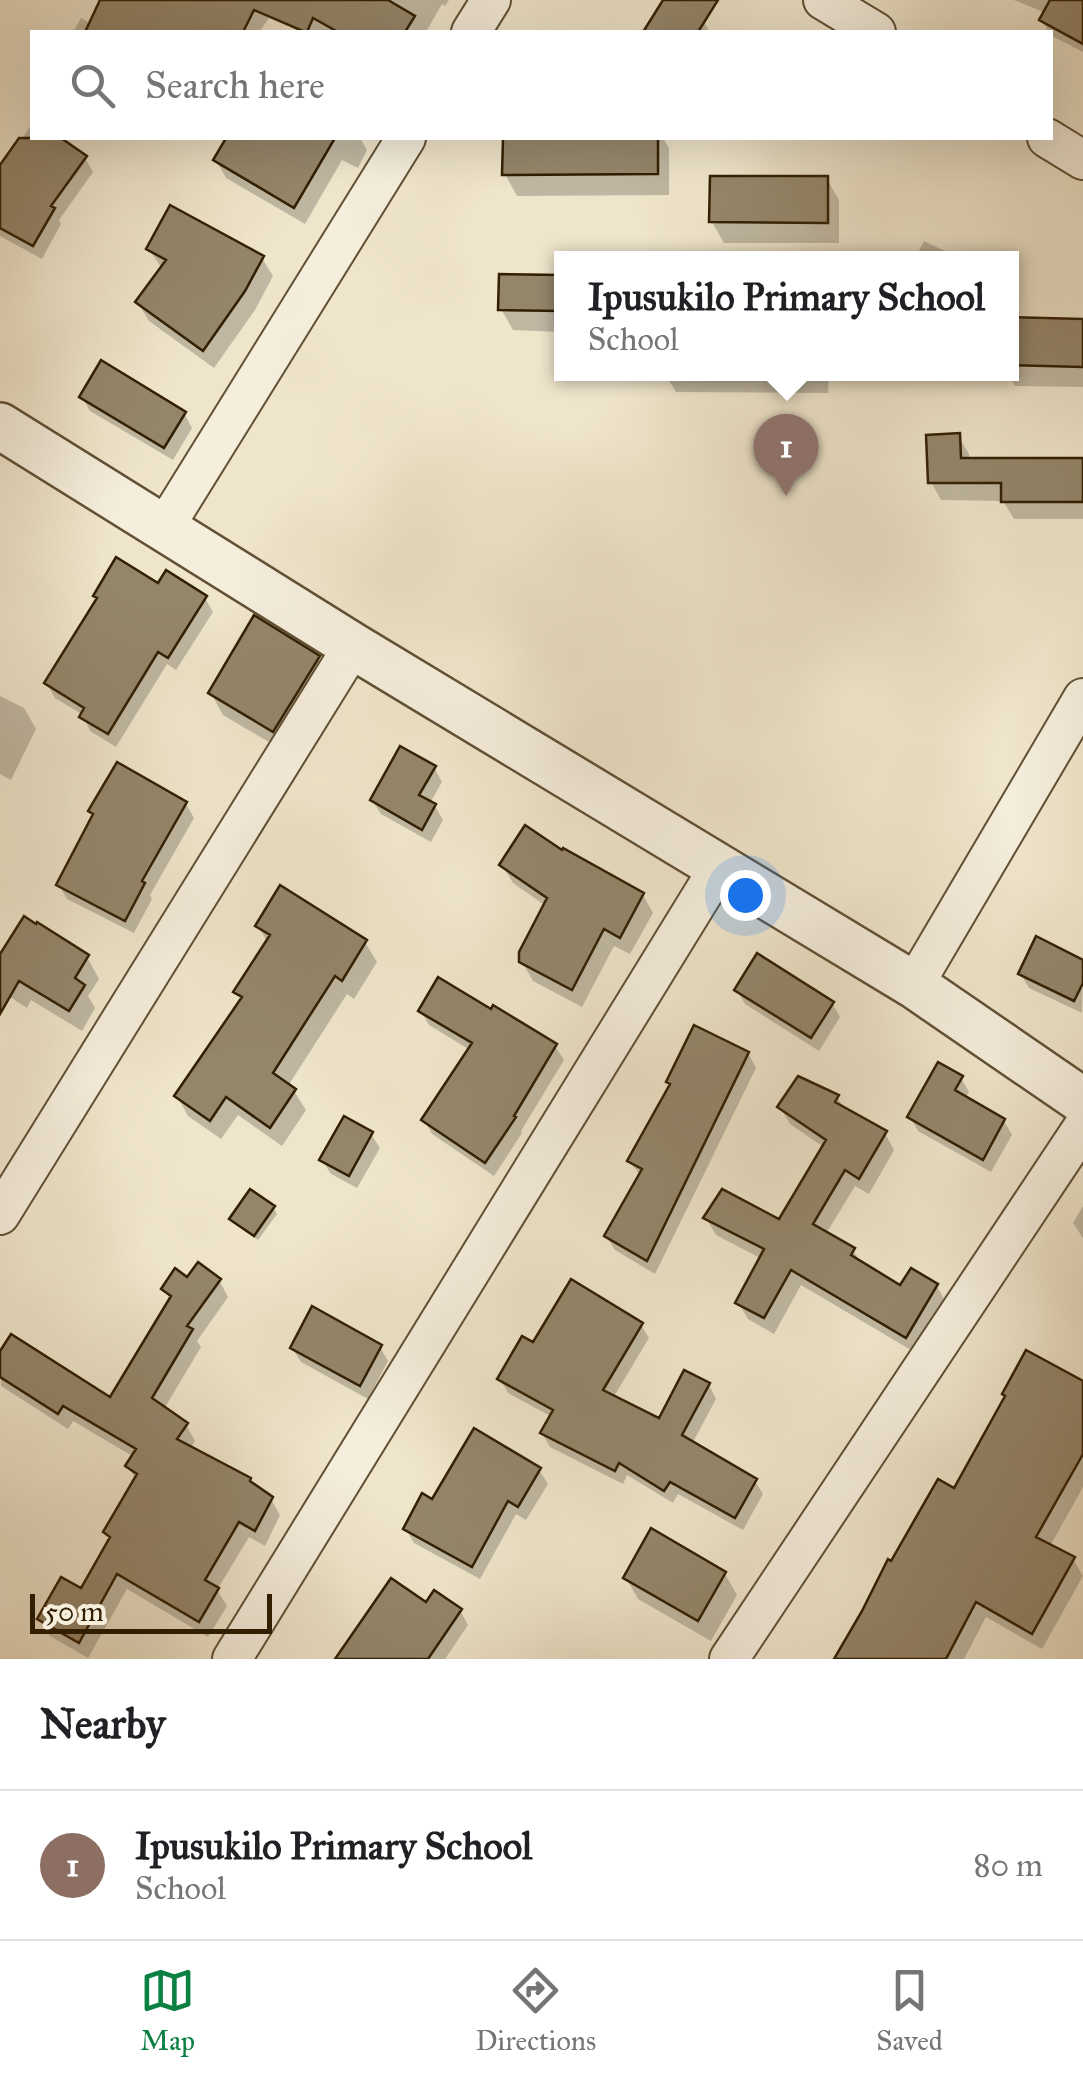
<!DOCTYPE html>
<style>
:root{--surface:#fff;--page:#f6f6f6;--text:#202124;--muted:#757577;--line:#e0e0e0;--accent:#0b8043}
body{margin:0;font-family:"IM FELL Great Primer",serif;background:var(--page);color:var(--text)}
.scale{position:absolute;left:30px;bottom:25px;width:242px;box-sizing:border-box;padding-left:10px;border:5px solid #321f02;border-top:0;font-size:28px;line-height:35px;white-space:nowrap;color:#321f02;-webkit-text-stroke:8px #f5eedd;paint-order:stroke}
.you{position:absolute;left:745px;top:895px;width:35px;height:35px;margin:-25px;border:8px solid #fff;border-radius:50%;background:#1a73e8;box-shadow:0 0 0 15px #1a73e833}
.badge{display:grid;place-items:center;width:65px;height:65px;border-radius:50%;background:var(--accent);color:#fff;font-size:32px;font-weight:700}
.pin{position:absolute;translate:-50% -82px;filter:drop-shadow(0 2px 5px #0008)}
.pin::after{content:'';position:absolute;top:52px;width:35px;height:30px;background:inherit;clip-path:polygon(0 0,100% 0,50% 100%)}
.popup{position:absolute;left:554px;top:251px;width:465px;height:130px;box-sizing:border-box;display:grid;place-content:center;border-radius:0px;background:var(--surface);filter:drop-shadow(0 2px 8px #0005);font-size:32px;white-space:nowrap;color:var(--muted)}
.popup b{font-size:38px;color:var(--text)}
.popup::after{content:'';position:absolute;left:50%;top:100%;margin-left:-20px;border:20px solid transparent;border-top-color:var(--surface)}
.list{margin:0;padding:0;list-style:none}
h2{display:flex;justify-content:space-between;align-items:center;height:130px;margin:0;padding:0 40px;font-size:42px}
h2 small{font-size:32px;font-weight:400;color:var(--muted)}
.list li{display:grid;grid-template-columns:65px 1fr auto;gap:30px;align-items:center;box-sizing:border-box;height:150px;padding:0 40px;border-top:2px solid var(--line)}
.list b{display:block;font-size:38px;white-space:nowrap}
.list p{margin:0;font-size:32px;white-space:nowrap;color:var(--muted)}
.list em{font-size:32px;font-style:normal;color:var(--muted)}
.icon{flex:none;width:55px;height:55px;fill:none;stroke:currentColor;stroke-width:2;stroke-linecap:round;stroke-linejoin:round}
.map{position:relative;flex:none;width:1083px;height:1659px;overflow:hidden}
.search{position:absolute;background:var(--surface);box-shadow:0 10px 40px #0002;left:30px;right:30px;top:30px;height:110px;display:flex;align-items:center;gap:25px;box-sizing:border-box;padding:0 35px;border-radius:0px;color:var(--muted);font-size:38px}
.sheet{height:280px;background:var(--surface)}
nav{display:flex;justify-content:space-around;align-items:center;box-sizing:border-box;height:140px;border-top:2px solid var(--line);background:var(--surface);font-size:28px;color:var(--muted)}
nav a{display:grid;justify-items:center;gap:5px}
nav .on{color:var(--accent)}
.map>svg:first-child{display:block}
.shadow{fill:#0003}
.building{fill:#94866b;stroke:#321f02;stroke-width:2.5}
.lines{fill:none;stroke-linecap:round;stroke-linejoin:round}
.minor-casing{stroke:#615034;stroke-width:42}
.tertiary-casing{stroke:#615034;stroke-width:50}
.minor{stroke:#f5eedd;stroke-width:38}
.tertiary{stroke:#f5eedd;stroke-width:45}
</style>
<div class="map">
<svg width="1083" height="1659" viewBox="0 0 1083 1659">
<rect width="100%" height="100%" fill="#efe5cb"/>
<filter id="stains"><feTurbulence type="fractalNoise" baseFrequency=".002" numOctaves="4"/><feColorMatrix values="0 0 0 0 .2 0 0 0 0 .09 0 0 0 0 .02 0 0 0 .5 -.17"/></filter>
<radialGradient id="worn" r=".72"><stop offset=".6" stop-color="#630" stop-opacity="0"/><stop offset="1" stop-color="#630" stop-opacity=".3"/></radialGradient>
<!-- shadow -->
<path class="shadow" d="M103,0H282L259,32H73L81,18L92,24Z
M309,0H449L445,6L442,4L426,32H297L294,26Z
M666,0L704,22L710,32H646Z
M1014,0H1083V52L1050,35L1042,20L1046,13Z
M32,123V138H56L85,158L93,172L59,220L61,224L42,259L0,236V178L20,142Z
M229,138H360L367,150L358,168L342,160L305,224L226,178L216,160Z
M505,138H663L669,148V195L517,196L505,174Z
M827,179L839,200V243H724L712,222Z
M924,241L959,258H915Z
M149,249L262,258L273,276L255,310L214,368L149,321L138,303L162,269Z
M561,278V332L513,330L501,309Z
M1011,320L1083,321V387L1015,386L1008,374H1011Z
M665,374H829L828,393L676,392Z
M82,397L184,413L192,428L173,460L90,411Z
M958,436L969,454V460L1083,461V519H1014L1003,501L941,500L931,482Z
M159,587L205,598L213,612L176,670L167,664L116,747L90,731L83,715L55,698L47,684L98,600Z
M318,658L331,680L286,752L223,715L211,693Z
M0,696L24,708L36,729L11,780L0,774Z
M434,767L442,782L430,803L435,806L443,820L431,842L381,814L372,800Z
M186,804L194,818L150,895L152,899L134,933L67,899L59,885Z
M563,853L643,895L653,913L630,954L614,946L582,1007L533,981L522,962L546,906L513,883L502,865Z
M258,926L365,942L377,962L354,999L347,994L288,1086L294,1091L306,1110L282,1146L238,1115L221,1139L188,1116L177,1096L242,1001L236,992L268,943Z
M87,957L99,979L88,996L95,1008L82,1031L31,1000L27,1008L4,993L0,986V959Z
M1083,962L1082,1013L1029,988L1020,973Z
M737,990L832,1003L840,1017L819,1051L745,1004Z
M421,1011L555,1046L564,1060L521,1131L522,1133L494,1176L432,1134L424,1120L470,1050L429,1025Z
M748,1053L756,1068L655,1274L615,1250L606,1236L641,1176L629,1161Z
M961,1078L969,1092L965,1099L1004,1121L1012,1135L991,1172L918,1131L910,1117Z
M837,1097L845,1110L885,1133L894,1150L869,1194L855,1186L826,1234L853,1250L862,1265L901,1288L936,1285L946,1302L916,1353L801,1285L774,1334L748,1319L738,1302L762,1259L716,1235L706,1218L780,1222L825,1148L790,1124L780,1107Z
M371,1134L380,1148L357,1188L331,1174L322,1160Z
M1083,1206V1238L1073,1223Z
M273,1207L277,1214L258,1240L236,1225L232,1219Z
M187,1280H219L228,1297L197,1341L201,1347L164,1409L186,1425L195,1441L190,1449L250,1480L253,1487L271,1499L280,1515L265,1546L249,1537L217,1590L227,1606L208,1637L127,1589L88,1658L50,1636L40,1619L82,1591L111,1541L106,1532L136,1480L128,1466L134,1457L73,1421L68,1429L1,1386L0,1356L111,1401L171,1301L164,1289Z
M641,1325L649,1338L613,1398L660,1422L709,1385L716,1399L692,1444L755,1481L763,1494L743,1530L678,1494L673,1503L627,1475L623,1484L550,1447L542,1433L552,1417L508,1393L500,1379L534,1345Z
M380,1347L388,1361L368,1399L301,1362L292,1348Z
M1083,1383V1487L1050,1546L1073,1559L1083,1576L1042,1649L986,1617L964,1659H837L892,1564L955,1492Z
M539,1470L548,1484L526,1520L516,1514L480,1579L414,1543L406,1529L433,1502Z
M725,1574L737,1595L711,1641L638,1599L626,1578Z
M427,1606L460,1610L468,1625L445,1659H335L339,1652L342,1654Z"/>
<!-- building -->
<path class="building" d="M100,0H388L415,16L405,32H338L313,18L307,32H305L254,10L243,32H85Z
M663,0H718L698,32H643Z
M1050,0H1083V44L1039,20Z
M19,138H61L87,156L51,206L55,208L33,246L0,228V165Z
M226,138H335L294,208L213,160Z
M503,138H658V174L502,175Z
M710,176H828V223L709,222Z
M170,205L264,256L245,291L203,351L135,302L166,260L146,249Z
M499,274L561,275V311L498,310Z
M1011,317L1083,319V367L1011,365Z
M101,360L186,412L164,448L79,397Z
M960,433L961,458H1083V502H1001V483H928L926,435Z
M116,557L158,583L166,570L207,596L168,658L158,652L108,734L79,717L84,708L44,683L97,598L93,596Z
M254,615L320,656L273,732L208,693Z
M400,746L436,766L419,795L436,804L422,830L370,800Z
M117,762L187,802L142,881L145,883L125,921L56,885L93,814L88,811Z
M525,825L562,850L563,848L644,893L620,938L604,929L572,990L519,962V952L547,898L499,865Z
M280,885L367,940L342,981L335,976L273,1073L296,1089L270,1128L226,1097L210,1121L174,1096L242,997L233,992L270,935L255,926Z
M24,916L36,924L37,922L89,955L75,978L85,985L69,1011L19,981L0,1014V954Z
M1036,936L1083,960V983L1074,1001L1018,974Z
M757,953L834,1002L811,1038L734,990Z
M438,977L491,1009L493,1005L557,1044L514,1116L516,1117L485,1163L421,1120L472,1043L418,1011Z
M694,1025L749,1052L647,1261L604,1236L642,1169L627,1161L670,1084L666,1082Z
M938,1062L963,1076L955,1090L1005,1119L983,1160L907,1117Z
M798,1076L839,1095L835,1102L887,1131L859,1179L845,1170L813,1224L855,1248L851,1255L900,1285L911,1268L938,1284L906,1338L791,1270L764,1318L735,1303L764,1249L703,1218L722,1189L779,1219L826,1140L777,1107Z
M344,1116L373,1132L349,1176L319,1160Z
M250,1189L275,1206L254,1236L229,1219Z
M198,1262L221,1279L187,1326L193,1329L152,1398L188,1423L177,1439L251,1478L250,1481L273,1497L255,1531L239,1522L205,1580L219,1588L199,1622L117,1574L79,1643L37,1619L61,1577L81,1588L110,1537L103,1532L137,1474L125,1466L136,1449L63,1406L58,1414L0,1377V1351L11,1334L110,1397L171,1296L161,1289L175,1268L187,1277Z
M571,1279L643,1323L603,1390L659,1418L684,1370L710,1383L682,1435L757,1479L735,1518L670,1482L664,1491L619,1463L615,1471L540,1433L553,1410L497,1379L522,1336L533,1342Z
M312,1306L382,1345L360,1386L290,1348Z
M1026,1350L1083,1381V1454L1036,1537L1075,1557L1032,1634L976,1602L946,1659H834L862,1611L888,1559L891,1561L938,1479L954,1488L1005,1396L1002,1394Z
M474,1428L541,1468L518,1507L508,1501L472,1567L403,1529L422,1493L432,1499Z
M651,1528L726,1572L698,1621L623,1578Z
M391,1578L426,1602L434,1590L462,1609L428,1659H335Z"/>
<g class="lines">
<defs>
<path id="minor" d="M823,0L876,32
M471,32L491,0
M1047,138L1083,160
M164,528L406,138
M914,985L1083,698
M0,1215L353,646
M232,1659L718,869
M729,1659L1083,1127"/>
<path id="tertiary" d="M0,426L353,646L914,985L1083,1101"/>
</defs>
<!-- minor casing -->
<use href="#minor" class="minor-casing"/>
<!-- tertiary casing -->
<use href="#tertiary" class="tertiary-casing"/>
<!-- minor -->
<use href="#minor" class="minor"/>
<!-- tertiary -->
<use href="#tertiary" class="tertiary"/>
</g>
<rect width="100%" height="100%" filter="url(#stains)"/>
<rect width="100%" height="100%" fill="url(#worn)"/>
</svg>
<div class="scale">50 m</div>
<div class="you"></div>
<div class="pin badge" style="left:786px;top:496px;background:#8d6e63">1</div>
<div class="popup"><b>Ipusukilo Primary School</b>School</div>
<div class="search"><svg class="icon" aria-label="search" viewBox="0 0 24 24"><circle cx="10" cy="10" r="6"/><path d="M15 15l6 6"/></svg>Search here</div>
</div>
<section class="sheet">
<h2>Nearby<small></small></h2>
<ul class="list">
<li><span class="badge" style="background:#8d6e63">1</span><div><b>Ipusukilo Primary School</b><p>School</p></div><em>80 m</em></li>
</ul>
</section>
<nav>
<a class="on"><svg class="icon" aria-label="map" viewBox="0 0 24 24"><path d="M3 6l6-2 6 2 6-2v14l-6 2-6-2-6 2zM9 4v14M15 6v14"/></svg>Map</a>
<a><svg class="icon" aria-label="directions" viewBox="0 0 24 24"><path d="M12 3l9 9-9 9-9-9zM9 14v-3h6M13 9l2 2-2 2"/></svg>Directions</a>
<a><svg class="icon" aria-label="saved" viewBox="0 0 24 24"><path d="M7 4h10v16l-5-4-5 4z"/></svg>Saved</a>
</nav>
